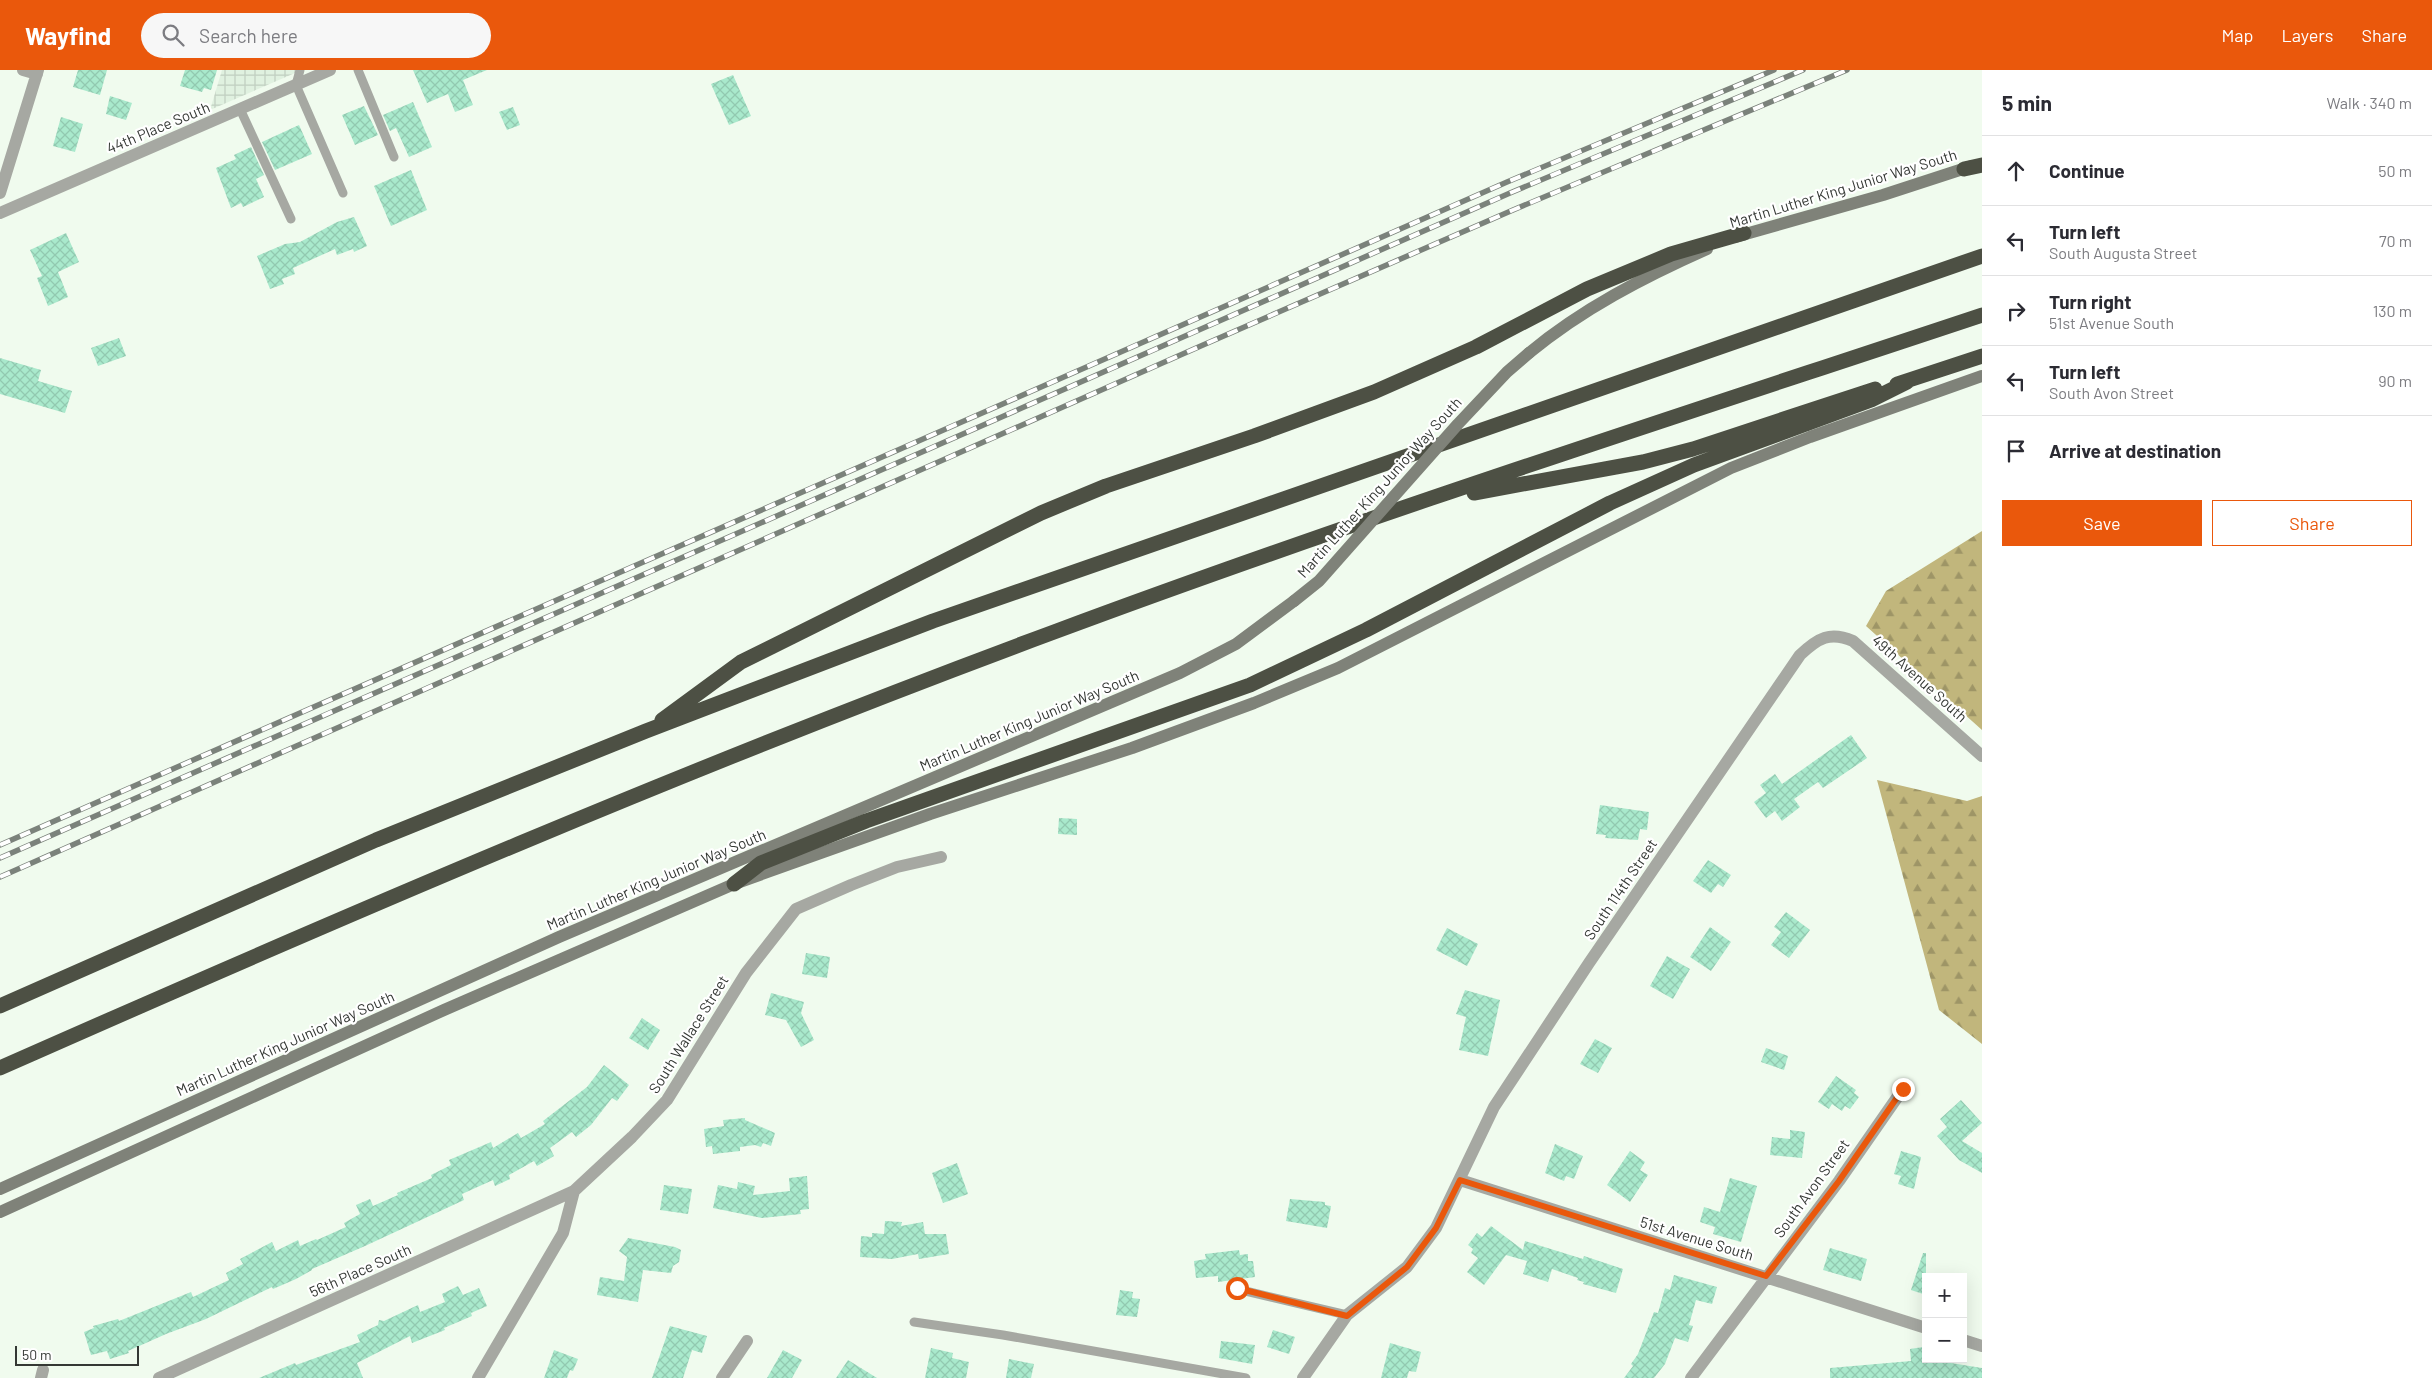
<!DOCTYPE html>
<meta charset="utf-8">
<style>
:root{--surface:#fff;--page:#f7f7f7;--text:#2b2b33;--muted:#7c7c81;--line:#e1e1e2;--accent:#ea580c}
body{margin:0;font-family:Barlow,sans-serif;background:var(--page);color:var(--text)}
.controls{position:absolute;right:15px;bottom:15px;display:grid;overflow:hidden;border-radius:0px;box-shadow:0 5px 20px #0002}
.controls button{width:45px;height:45px;display:grid;place-items:center;padding:0;border:0;border-bottom:1px solid var(--line);background:var(--surface);color:var(--text);font:25px sans-serif}
.scale{position:absolute;left:15px;bottom:12px;width:124px;box-sizing:border-box;padding-left:5px;border:2px solid #343834;border-top:0;font-size:14px;line-height:18px;white-space:nowrap;color:#343834;-webkit-text-stroke:4px #fff;paint-order:stroke}
.stop{position:absolute;width:15px;height:15px;margin:-11px;border:4px solid #ea580c;border-radius:50%;background:#fff}
.stop.end{background:#ea580c;border-color:#fff;box-shadow:0 1px 5px #0008}
.list{margin:0;padding:0;list-style:none}
h2{display:flex;justify-content:space-between;align-items:center;height:65px;margin:0;padding:0 20px;font-size:21px}
h2 small{font-size:16px;font-weight:400;color:var(--muted)}
.list li{display:grid;grid-template-columns:32px 1fr auto;gap:15px;align-items:center;box-sizing:border-box;height:70px;padding:0 20px;border-top:1px solid var(--line)}
.list b{display:block;font-size:19px;white-space:nowrap}
.list p{margin:0;font-size:16px;white-space:nowrap;color:var(--muted)}
.list em{font-size:16px;font-style:normal;color:var(--muted)}
.actions{display:flex;gap:10px;padding:15px 20px}
.actions a{flex:1;padding:11px 0;border:1px solid var(--accent);border-radius:0px;text-align:center;font-size:18px;color:var(--accent)}
.actions .main{background:var(--accent);color:#fff}
.icon{flex:none;width:28px;height:28px;fill:none;stroke:currentColor;stroke-width:2;stroke-linecap:round;stroke-linejoin:round}
.map{position:relative;flex:none;width:1982px;height:1308px;overflow:hidden}
header{display:flex;align-items:center;gap:30px;box-sizing:border-box;height:70px;padding:0 25px;background:var(--accent);color:#fff}
header strong{font-size:24px}
nav{display:flex;gap:28px;margin-inline-start:auto;font-size:18px}
.search{width:350px;height:45px;background:var(--page);display:flex;align-items:center;gap:12px;box-sizing:border-box;padding:0 18px;border-radius:28px;color:var(--muted);font-size:19px}
main{display:flex}
aside{flex:1;background:var(--surface)}
.map>svg:first-child{display:block}
.industrial{fill:url(#industrial-grid)}
.forest{fill:url(#forest-firs)}
.building{fill:url(#building-cross-hatch)}
.lines{fill:none;stroke-linecap:round;stroke-linejoin:round}
.service{stroke:#a6a8a2;stroke-width:9}
.minor{stroke:#a6a8a2;stroke-width:12}
.secondary{stroke:#7f8279;stroke-width:12}
.motorway{stroke:#4d5044;stroke-width:15}
.rail-casing{stroke:#7b827b;stroke-width:5.5}
.rail{stroke:#fff;stroke-width:4;stroke-dasharray:11;stroke-linecap:butt}
.secondary-bridge{stroke:#7f8279;stroke-width:12}
.route{stroke:#ea580c;stroke-width:6}
.labels{text-anchor:middle;dominant-baseline:central;stroke-width:4.5;stroke-linejoin:round;paint-order:stroke}
.street-label{font-size:15px;fill:#343834;stroke:#fff}
</style>
<header>
<strong>Wayfind</strong>
<div class="search"><svg class="icon" aria-label="search" viewBox="0 0 24 24"><circle cx="10" cy="10" r="6"/><path d="M15 15l6 6"/></svg>Search here</div>
<nav><a>Map</a><a>Layers</a><a>Share</a></nav>
</header>
<main>
<div class="map">
<svg width="1982" height="1308" viewBox="0 0 1982 1308">
<defs>
<pattern id="industrial-grid" width="8" height="8" patternUnits="userSpaceOnUse" patternTransform="scale(1.25)"><rect width="8" height="8" fill="#e0f1e0"/><path d="M0 4h8M4 0v8" fill="none" stroke="#c1cfc1"/></pattern>
<pattern id="forest-firs" width="22" height="20" patternUnits="userSpaceOnUse" patternTransform="scale(1.25)"><rect width="22" height="20" fill="#c1b67c"/><path d="M5 1l3.5 6h-7zM16 11l3.5 6h-7z" fill="#9e9566"/></pattern>
<pattern id="building-cross-hatch" width="8" height="8" patternUnits="userSpaceOnUse" patternTransform="scale(1.25)"><rect width="8" height="8" fill="#a9e9cc"/><path d="M0 0l8 8M0 8l8-8" fill="none" stroke="#92c9b0"/></pattern>
</defs>
<rect width="100%" height="100%" fill="#f0fbee"/>
<!-- industrial -->
<path class="industrial" d="M222,0H302L210,40Z"/>
<!-- forest -->
<path class="forest" d="M1982,461V660L1866,556L1886,521Z
M1877,710L1967,731L1982,726V974L1939,940Z"/>
<!-- building -->
<path class="building" d="M78,0H107L100,25L73,17Z
M185,0H217L211,20L204,18L202,22L180,16Z
M413,0H487L463,10L473,35L455,42L448,24L427,33Z
M733,5L751,46L729,55L711,14Z
M110,26L132,33L126,50L106,44Z
M413,32L432,77L409,87L396,58L390,61L383,45Z
M364,36L378,65L355,75L342,45Z
M513,37L520,55L507,60L499,42Z
M61,47L83,54L75,82L53,76Z
M299,55L312,84L275,100L262,72Z
M251,77L264,105L256,109L264,127L243,137L241,133L231,138L216,98L236,89L234,85Z
M411,100L427,140L391,156L374,116Z
M354,147L367,176L354,182L353,179L337,185L335,179L293,198L295,204L282,209L284,214L270,219L257,186L285,174L300,172L337,152Z
M66,163L79,192L58,202L68,227L48,236L37,208L42,206L30,180Z
M119,268L126,286L98,296L91,278Z
M0,288L41,300L38,311L72,321L65,343L0,324Z
M1851,665L1867,688L1823,718L1818,712L1794,729L1800,737L1782,751L1775,741L1766,748L1754,732L1766,723L1760,715L1775,704L1782,714Z
M1600,735L1649,742L1647,760L1640,759L1638,770L1605,768L1606,765L1596,764Z
M1059,748L1077,749V765L1058,764Z
M1708,790L1731,805L1723,817L1718,814L1711,823L1693,811Z
M1786,842L1810,860L1789,888L1771,875L1781,862L1774,857Z
M1710,857L1731,872L1711,901L1690,887Z
M1447,858L1478,874L1467,896L1436,880Z
M806,883L830,887L827,908L802,904Z
M1667,886L1690,899L1673,929L1650,916Z
M1465,920L1500,930L1488,986L1459,980L1466,947L1456,944Z
M771,923L804,932L801,943L814,970L801,977L786,950L765,945Z
M642,948L660,960L648,980L629,968Z
M1595,969L1612,978L1598,1003L1580,994Z
M1766,978L1788,986L1784,1000L1761,992Z
M604,995L629,1015L617,1031L612,1028L591,1055L576,1067L572,1062L550,1078L554,1086L537,1096L534,1091L509,1105L510,1109L495,1116L493,1110L462,1124L464,1130L365,1176L312,1199V1200L296,1209L273,1219L272,1217L206,1249L166,1264L128,1281L129,1283L110,1289L107,1281L91,1285L84,1262L94,1258L93,1256L118,1249L119,1251L191,1222L193,1227L229,1210L226,1203L243,1194L240,1189L272,1172L276,1181L298,1170L300,1176L316,1169L317,1170L346,1157L344,1153L360,1144L356,1135L370,1129L373,1136L398,1125L397,1123L432,1108L431,1105L451,1095L449,1090L491,1072L493,1078L518,1063L521,1068L545,1054L543,1051L587,1017Z
M1836,1006L1856,1020L1854,1023L1859,1027L1850,1039L1845,1036L1842,1041L1832,1034L1829,1039L1818,1032Z
M1961,1030L1982,1053L1962,1071L1982,1083V1103L1959,1090L1937,1066L1947,1057L1940,1049Z
M745,1048V1050L775,1063L771,1076L763,1073L761,1077L755,1075L740,1077V1081L713,1084L712,1076L706,1077L704,1059L724,1056L723,1050Z
M1790,1060L1805,1062L1802,1088L1770,1085L1772,1067L1790,1069Z
M1555,1074L1583,1086L1574,1109L1566,1106L1564,1111L1545,1103Z
M1630,1081L1645,1092L1640,1100L1648,1105L1630,1132L1607,1115Z
M1901,1081L1921,1087L1914,1119L1898,1114L1901,1106L1894,1104Z
M957,1093L968,1124L943,1133L932,1103Z
M807,1106L809,1139L800,1140L801,1144L762,1148L713,1138L718,1115L737,1119L738,1112L755,1116L753,1125L790,1121L789,1108Z
M1730,1108L1757,1116L1741,1172L1713,1164L1715,1157L1700,1152L1704,1137L1720,1142Z
M664,1115L692,1119L688,1144L660,1140Z
M1290,1129L1325,1132V1135L1331,1136L1327,1158L1286,1151Z
M885,1151L902,1152L901,1156L923,1152L925,1164H946L949,1184L919,1189L918,1184L892,1189L860,1187L861,1166L872,1167V1163L884,1164Z
M1491,1156L1523,1180L1525,1171L1583,1189L1584,1186L1623,1199L1616,1223L1583,1214L1584,1212L1577,1210L1578,1208L1552,1199L1548,1212L1523,1204L1527,1191L1506,1185L1484,1215L1467,1202L1478,1188L1471,1183L1473,1179L1468,1175L1477,1163L1482,1167Z
M628,1168L675,1177L681,1180L679,1192L673,1196L671,1203L643,1200L638,1232L597,1225L600,1207L624,1211L627,1187L619,1181Z
M1830,1178L1867,1189L1861,1211L1823,1200Z
M1239,1180L1240,1185L1248,1184V1191H1253L1255,1207L1218,1212V1206L1196,1208L1194,1191L1206,1189L1205,1184Z
M1923,1183H1926V1225L1911,1220Z
M1674,1205L1717,1217L1712,1234L1696,1230L1689,1255L1693,1256L1688,1272L1675,1268L1665,1294L1654,1308H1624L1633,1296L1631,1294L1638,1284L1654,1242L1658,1243L1665,1218L1670,1220Z
M458,1216L463,1225L479,1218L487,1236L471,1243L472,1246L444,1258L445,1260L412,1273L410,1266L357,1293L363,1308H259L295,1293L296,1295L360,1272L357,1265L378,1255L379,1250L384,1251L418,1235L420,1242L445,1232L442,1224Z
M1120,1220L1133,1222L1132,1228L1140,1229L1137,1247L1116,1245Z
M670,1256L707,1266L702,1283L692,1280L683,1308H652Z
M1273,1260L1295,1267L1289,1284L1267,1277Z
M1221,1271L1255,1275L1252,1294L1219,1288Z
M1390,1273L1421,1282L1416,1302L1409,1301L1407,1308H1381Z
M1923,1277L1926,1279V1289L1982,1298V1308H1830V1298L1911,1291L1910,1279Z
M931,1278L953,1283L952,1288L969,1292L966,1308H925Z
M554,1280L578,1289L573,1301L570,1300L567,1308H544Z
M783,1280L802,1290L792,1308H767Z
M1009,1289L1034,1294L1031,1308H1006Z
M848,1290L877,1308H836Z"/>
<g class="lines">
<!-- service -->
<path class="service" d="M300,0L296,15L343,123
M358,0L394,87
M240,39L291,149
M1237,1219L1347,1245
M914,1252L1003,1265L1246,1308"/>
<!-- minor -->
<path class="minor" d="M23,0L37,4
M0,123L38,0
M0,143L330,0
M1460,1110L1926,1258
M1963,1270L1982,1276
M41,1308L43,1300
M159,1308L574,1121
M478,1308L563,1163L574,1121L632,1067L667,1030L746,903L796,839L851,815L897,797L941,787
M722,1308L747,1271
M1303,1308L1347,1245L1407,1197L1436,1158L1494,1037L1589,893L1800,585C1818,568 1830,561 1853,571L1982,686
M1691,1308L1839,1111L1903,1019"/>
<!-- secondary -->
<path class="secondary" d="M1735,167L1883,125L1972,96
M1529,283C1582,239 1644,207 1707,179
M0,1119L559,867L1180,603L1236,574L1294,531
M0,1142L444,940L734,814L930,744L1132,678L1254,633L1338,598L1731,398L1810,367L1982,306"/>
<!-- motorway -->
<path class="motorway" d="M1964,99L1982,95
M1897,314L1982,286
M1474,423L1643,392L1693,379L1875,319
M662,650L741,592L1041,443L1106,416L1254,366L1374,322L1476,277L1587,219L1671,184L1744,163
M734,814L761,793L866,751L1250,615L1366,560L1610,433L1694,395L1871,330L1907,312
M0,936L376,770L646,661L933,551L1982,186
M0,998C348,844 697,694 1054,562C1360,448 1672,348 1982,245"/>
<defs>
<path id="rail" d="M0,775L1507,112L1774,0
M0,788L1510,123L1803,0
M0,807L1203,275L1513,140L1847,0"/>
</defs>
<!-- rail casing -->
<use href="#rail" class="rail-casing"/>
<!-- rail -->
<use href="#rail" class="rail"/>
<!-- secondary-bridge -->
<path class="secondary-bridge" d="M1294,531L1319,511L1458,354L1507,302L1529,283"/>
</g>
<g class="lines">
<!-- route -->
<path class="route" d="M1237,1218L1347,1246L1407,1197L1436,1158L1460,1110L1766,1206L1839,1111L1903,1019"/>
</g>
<g class="labels">
<!-- street labels -->
<g class="street-label">
<text transform="translate(158 57) rotate(-23)">44th Place South</text>
<text transform="translate(1843 118) rotate(-17)">Martin Luther King Junior Way South</text>
<text transform="translate(1379 417) rotate(-48)">Martin Luther King Junior Way South</text>
<text transform="translate(1920 608) rotate(42)">49th Avenue South</text>
<text transform="translate(1029 650) rotate(-23)">Martin Luther King Junior Way South</text>
<text transform="translate(656 809) rotate(-23)">Martin Luther King Junior Way South</text>
<text transform="translate(1620 819) rotate(-56)">South 114th Street</text>
<text transform="translate(688 964) rotate(-58)">South Wallace Street</text>
<text transform="translate(285 973) rotate(-24)">Martin Luther King Junior Way South</text>
<text transform="translate(1811 1118) rotate(-54)">South Avon Street</text>
<text transform="translate(1697 1168) rotate(17)">51st Avenue South</text>
<text transform="translate(360 1200) rotate(-24)">56th Place South</text>
</g>
</g>
</svg>
<div class="controls">
<button>+</button>
<button>−</button>
</div>
<div class="scale">50 m</div>
<div class="stop" style="left:1237px;top:1218px"></div>
<div class="stop end" style="left:1903px;top:1019px"></div>
</div>
<aside>
<h2>5 min<small>Walk · 340 m</small></h2>
<ul class="list">
<li><svg class="icon" aria-label="ahead" viewBox="0 0 24 24"><path d="M12 20V5M6 11l6-6 6 6"/></svg><div><b>Continue</b></div><em>50 m</em></li>
<li><svg class="icon" aria-label="left" viewBox="0 0 24 24"><path d="M17 20v-9H6M10 6l-5 5 5 5"/></svg><div><b>Turn left</b><p>South Augusta Street</p></div><em>70 m</em></li>
<li><svg class="icon" aria-label="right" viewBox="0 0 24 24"><path d="M7 20v-9h11M14 6l5 5-5 5"/></svg><div><b>Turn right</b><p>51st Avenue South</p></div><em>130 m</em></li>
<li><svg class="icon" aria-label="left" viewBox="0 0 24 24"><path d="M17 20v-9H6M10 6l-5 5 5 5"/></svg><div><b>Turn left</b><p>South Avon Street</p></div><em>90 m</em></li>
<li><svg class="icon" aria-label="arrive" viewBox="0 0 24 24"><path d="M6 21V4h12l-3 4 3 4H6"/></svg><div><b>Arrive at destination</b></div></li>
</ul>
<div class="actions"><a class="main">Save</a><a>Share</a></div>
</aside>
</main>
